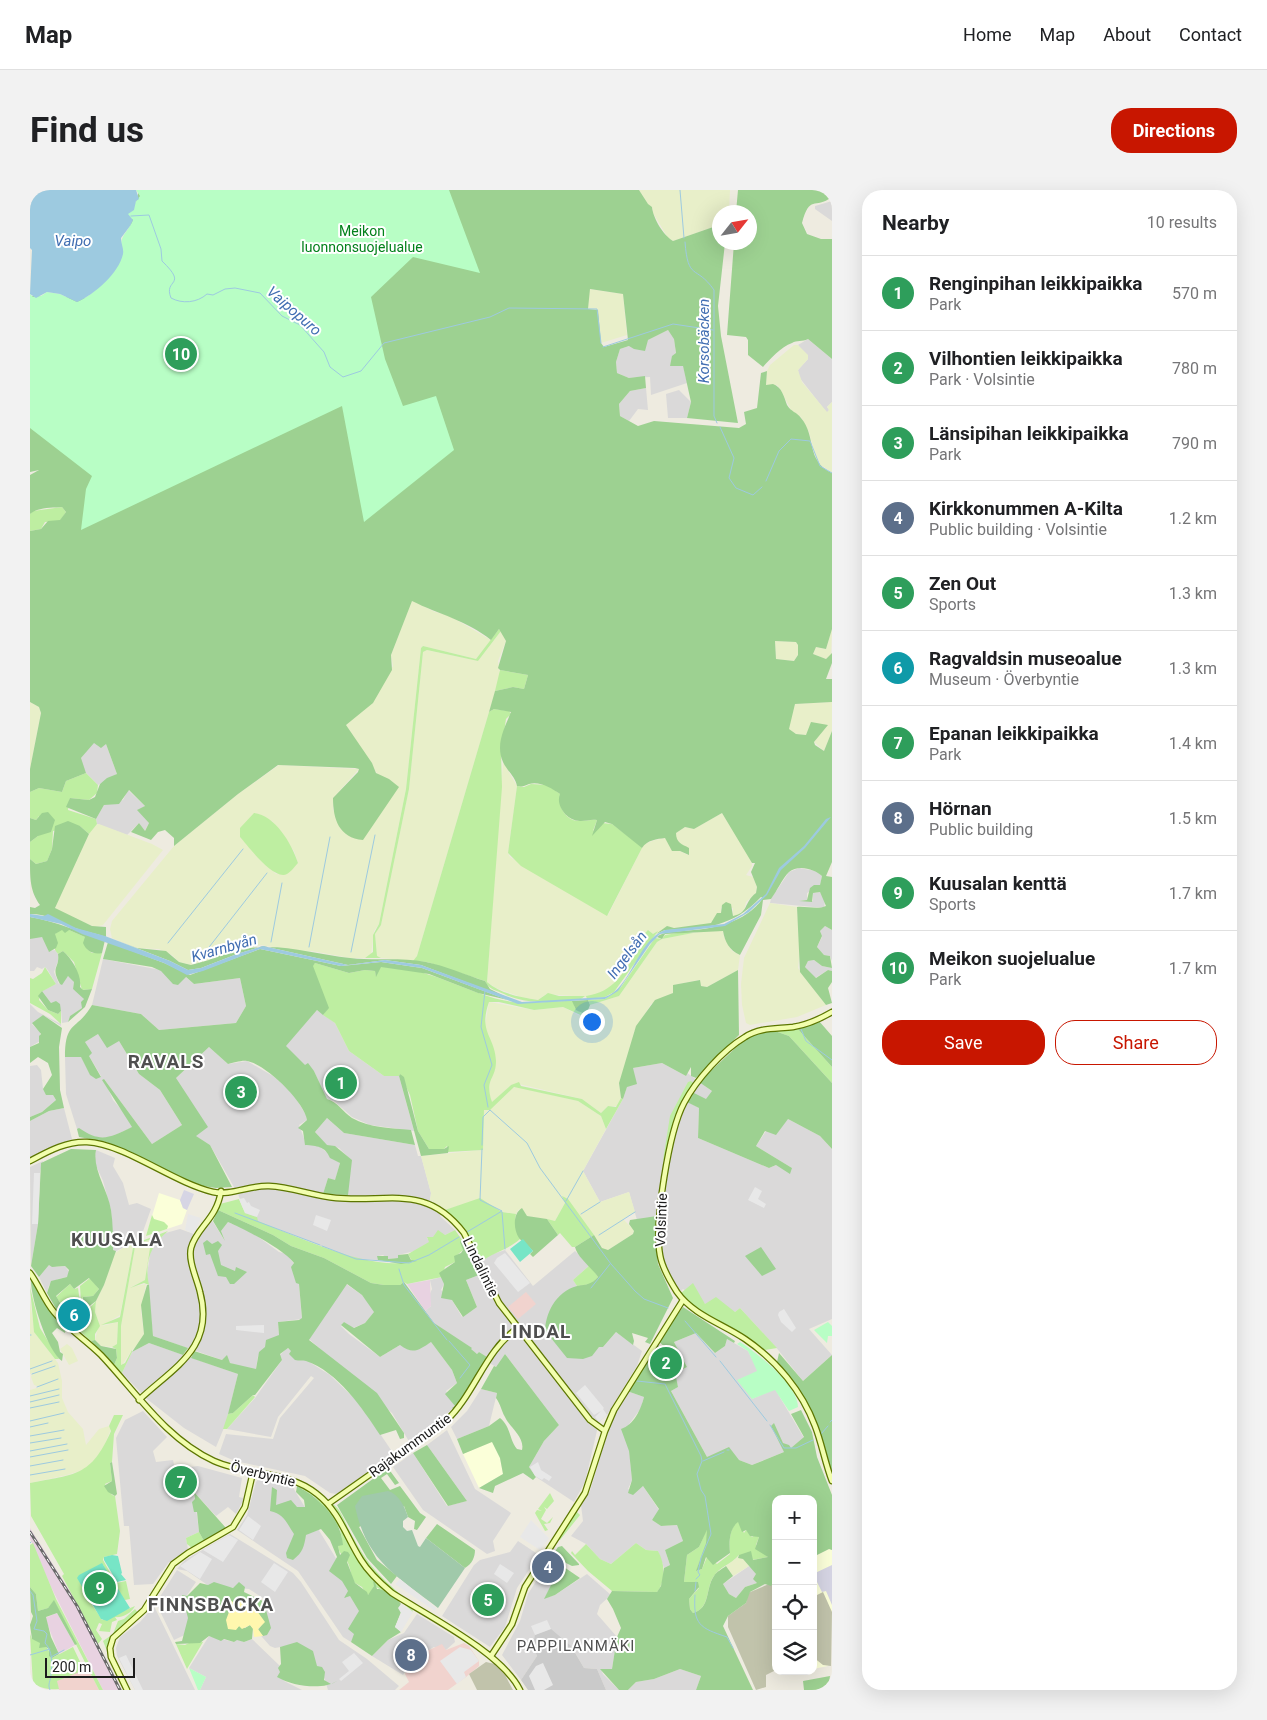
<!DOCTYPE html>
<meta charset="utf-8">
<style>
:root{--surface:#fff;--page:#f2f2f2;--text:#202124;--muted:#757577;--line:#e0e0e0;--accent:#c81600}
body{margin:0;font-family:Roboto,sans-serif;background:var(--page);color:var(--text)}
.controls{position:absolute;right:15px;bottom:15px;display:grid;overflow:hidden;border-radius:10px;box-shadow:0 5px 20px #0002}
.controls button{width:45px;height:45px;display:grid;place-items:center;padding:0;border:0;border-bottom:1px solid var(--line);background:var(--surface);color:var(--text);font:25px sans-serif}
.compass{position:absolute;left:682px;top:15px;width:45px;height:45px;border-radius:50%;background:var(--surface);box-shadow:0 5px 20px #0002;rotate:59deg}
.scale{position:absolute;left:15px;bottom:12px;width:90px;box-sizing:border-box;padding-left:5px;border:2px solid #1c1c1c;border-top:0;font-size:14px;line-height:18px;white-space:nowrap;color:#1c1c1c;-webkit-text-stroke:4px #fff;paint-order:stroke}
.you{position:absolute;left:561px;top:831px;width:18px;height:18px;margin:-12px;border:4px solid #fff;border-radius:50%;background:#1a73e8;box-shadow:0 0 0 8px #1a73e833}
.badge{display:grid;place-items:center;width:32px;height:32px;border-radius:50%;background:var(--accent);color:#fff;font-size:16px;font-weight:700}
.pin{position:absolute;translate:-50% -50%;border:2px solid #fff;box-shadow:0 1px 5px #0006}
.list{margin:0;padding:0;list-style:none}
h2{display:flex;justify-content:space-between;align-items:center;height:65px;margin:0;padding:0 20px;font-size:21px}
h2 small{font-size:16px;font-weight:400;color:var(--muted)}
.list li{display:grid;grid-template-columns:32px 1fr auto;gap:15px;align-items:center;box-sizing:border-box;height:75px;padding:0 20px;border-top:1px solid var(--line)}
.list b{display:block;font-size:19px;white-space:nowrap}
.list p{margin:0;font-size:16px;white-space:nowrap;color:var(--muted)}
.list em{font-size:16px;font-style:normal;color:var(--muted)}
.actions{display:flex;gap:10px;padding:15px 20px}
.actions a{flex:1;padding:11px 0;border:1px solid var(--accent);border-radius:20px;text-align:center;font-size:18px;color:var(--accent)}
.actions .main{background:var(--accent);color:#fff}
.icon{flex:none;width:28px;height:28px;fill:none;stroke:currentColor;stroke-width:2;stroke-linecap:round;stroke-linejoin:round}
.map{position:relative;flex:none;width:802px;height:1500px;overflow:hidden;border-radius:20px}
header{display:flex;align-items:center;gap:30px;box-sizing:border-box;height:70px;padding:0 25px;background:var(--surface);border-bottom:1px solid var(--line)}
header strong{font-size:24px}
nav{display:flex;gap:28px;margin-inline-start:auto;font-size:18px}
.intro{display:flex;align-items:center;justify-content:space-between;box-sizing:border-box;height:120px;padding:0 30px}
h1{margin:0;font-size:35px}
.button{padding:12px 22px;border-radius:20px;background:var(--accent);color:#fff;font-size:18px;font-weight:700}
main{display:flex;gap:30px;padding:0 30px}
aside{flex:1;background:var(--surface);border-radius:20px;box-shadow:0 5px 20px #0002}
.map>svg:first-child{display:block}
.residential{fill:#dad9d9}
.commercial{fill:#f1d3ce}
.industrial{fill:#e8d2e1}
.education{fill:#fbffd9}
.religious{fill:#cacaca}
.construction{fill:#c1c3ab}
.farmland{fill:#e8efc9;fill-rule:evenodd}
.grass{fill:#beeea1}
.forest{fill:#9dd191;fill-rule:evenodd}
.sand{fill:#fff7ae}
.cemetery{fill:#a0c9aa}
.park{fill:#b8fec5}
.pitch{fill:#77e5c6}
.parking{fill:#e8e8e8}
.plaza{fill:#d6d5e4}
.water{fill:#9dcae0}
.lines{fill:none;stroke-linecap:round;stroke-linejoin:round}
.stream{stroke:#9dcae0;stroke-width:1}
.secondary-casing{stroke:#5c7600;stroke-width:7}
.secondary{stroke:#f2feae;stroke-width:4.5}
.rail-casing{stroke:#6a6a6a;stroke-width:3}
.rail{stroke:#fff;stroke-width:1;stroke-dasharray:4;stroke-linecap:butt}
.labels{text-anchor:middle;dominant-baseline:central;stroke-width:4;stroke-linejoin:round;paint-order:stroke}
.park-label{font-size:14px;fill:#03811b;stroke:#fff}
.street-label{font-size:14px;fill:#1c1c1c;stroke:#fff}
.water-label{font-size:15px;font-style:italic;fill:#416eb2;stroke:#fff}
.neighbourhood-label{font-size:15px;letter-spacing:1px;fill:#4f4f4f;stroke:#fff}
.district-label{font-size:19px;font-weight:bold;letter-spacing:1px;fill:#4f4f4f;stroke:#fff}
</style>
<header>
<strong>Map</strong>
<nav><a>Home</a><a>Map</a><a>About</a><a>Contact</a></nav>
</header>
<div class="intro"><h1>Find us</h1><a class="button">Directions</a></div>
<main>
<div class="map">
<svg width="802" height="1500" viewBox="0 0 802 1500">
<rect width="100%" height="100%" fill="#eeebe0"/>
<!-- residential -->
<path class="residential" d="M802,11V31L785,19V16Z
M638,140L644,148L646,164L640,176L653,175L657,193L621,205L620,187L599,188L587,183L586,172L590,159L618,150Z
M778,149L802,169V212L797,217L799,220L797,223L769,187L768,180L778,169L768,155Z
M616,198L618,220L608,219L599,231L590,226L589,214L600,201Z
M649,200L661,212L657,228H638L636,204Z
M64,552L76,554L87,584L68,595L56,583L51,573V568Z
M98,600L115,616L113,618L119,633L114,642L109,633L97,645L67,634L66,629L74,615L93,610Z
M769,678L786,681L792,686L790,696L777,703V710L769,711H783V703L790,702L795,711L794,718L740,713L741,709L759,682Z
M795,736L802,740V771L800,766L794,765L787,757L792,747L790,741Z
M4,747H12L18,756V761L25,760L28,764V771L24,782L29,794L38,786L41,787L44,792L43,799L54,807L52,818L40,826L38,832L32,833L31,819L21,813L12,801L26,794L17,779L15,777L12,779L7,777L4,781H0V749Z
M73,769L152,784L164,794L210,788L216,816L206,833L129,840L111,824L62,815Z
M784,770L792,776L802,778V781L798,780L785,788L775,777L778,771Z
M0,814L8,822L31,834V836L13,825L2,834L10,842V851L0,857Z
M287,820L305,833L319,861L354,886H369L384,941L340,935L322,927L304,911L296,909L284,881L275,876L255,856Z
M68,844L89,851L109,884L130,900L152,935L122,954L74,889L83,910L96,925L103,937L76,949L58,945L47,939L36,904L35,867L51,866L60,884L68,888L71,886L59,866L55,852Z
M179,857L198,874L217,871L243,886L262,902L276,925L277,930L269,935L275,951L289,956L310,973L305,991L298,988L293,1004L303,1006L321,970L309,958L296,955L285,942L297,928L314,943L385,955L388,966H391L401,1003L400,1010L415,1020L410,1026L425,1040L415,1045L397,1048L400,1052L385,1061L368,1065L369,1068L358,1069L353,1065L348,1066V1070L328,1069L288,1055L228,1031L215,1023L208,1004L180,955L165,946L146,888Z
M632,873L656,886V882L683,902L676,910L657,911L669,918L668,948L739,978L746,975L762,978L726,956L736,941L758,929L790,946L802,959V1129L779,1139L802,1165L773,1191L745,1156L710,1118L705,1122L675,1114L653,1099L651,1101L641,1087L632,1065L633,1026L607,1030L599,1002L570,1012L553,981L593,909L603,878Z
M7,875L11,880L13,899L23,905L26,910L12,922L0,927V876Z
M34,918L42,949L0,969V931L19,921Z
M66,960L85,968L83,976L93,993L99,1015L107,1013L121,1019L111,1047L108,1051L86,1061L83,1060L81,1020L73,991L64,971Z
M13,971L10,982L8,1034L1,1076L0,977Z
M177,1027L183,1032L195,1051L191,1041L198,1032L223,1043L249,1062L257,1064L264,1074L269,1094L272,1129L248,1132L249,1145L228,1166L226,1179L221,1180L200,1173L197,1168L192,1170L123,1146L117,1085L121,1057L132,1044L150,1039L164,1044Z
M475,1060L503,1096L545,1061L560,1075L543,1090L547,1096L528,1108L564,1161L569,1157H573L586,1142L612,1161L607,1176L577,1225L569,1232L555,1292L544,1312L506,1287L499,1277L514,1251L529,1235L475,1164L466,1177L456,1171L457,1167L449,1162L447,1164L404,1133L395,1121L401,1116L399,1106L402,1099L400,1090L412,1087L414,1094L411,1100L422,1110L432,1127L447,1117L436,1090L449,1085L444,1074L457,1066Z
M19,1075L27,1077L35,1076L40,1083L37,1087L28,1089L19,1095L17,1103L9,1087Z
M316,1094L332,1105L345,1121L335,1133L323,1138L314,1132L311,1136L319,1144L350,1167L370,1155L385,1160L401,1152L422,1180L427,1193L416,1201L425,1216L400,1240L380,1253L362,1223L279,1149Z
M666,1143L685,1163L695,1156L697,1149L718,1161L728,1181L722,1209L745,1199L774,1248L761,1259L722,1275L709,1270L677,1267L641,1201L648,1197L645,1187L649,1181L657,1177L644,1152Z
M119,1153L208,1184L196,1233L186,1257L154,1238L117,1209L92,1183L102,1162Z
M257,1158L300,1185L330,1214L361,1260L359,1267L307,1304L300,1303L275,1286L205,1271L189,1264L196,1244L243,1249L250,1228L284,1188L281,1186L248,1227L241,1247L197,1239L225,1208L252,1170L250,1165Z
M451,1199L467,1203L459,1236L427,1249L421,1237L437,1221Z
M597,1201L614,1207L611,1218L597,1237L602,1290L598,1299L606,1301L613,1296L629,1320L622,1330L631,1336L647,1335L653,1351L635,1360L640,1375L634,1378L628,1361L616,1360L606,1353L581,1374L570,1369L556,1354L541,1346L553,1331L551,1315L560,1301L580,1234Z
M113,1221L137,1247L123,1261L126,1272L143,1270L145,1279L168,1276L212,1288L209,1307L213,1308V1311L206,1324L198,1317L186,1326L164,1302L169,1342L156,1348L158,1359L142,1372H139L123,1394L104,1395L99,1336H94L86,1248L95,1230Z
M417,1240L445,1299L481,1323L463,1351L465,1361L457,1364L393,1320L363,1277L383,1263L417,1316L437,1311L397,1255Z
M230,1287L259,1291L338,1421L321,1452L313,1447L268,1381L207,1340L217,1325L226,1292Z
M200,1344L263,1383L271,1392L309,1450L337,1469L369,1496L365,1500H298L293,1484L267,1454L245,1458L240,1456L225,1439L239,1412L219,1399L179,1396L157,1381L147,1379L155,1370Z
M488,1351L509,1365L487,1398L475,1437L460,1457L412,1426L444,1375L450,1370L480,1362Z
M520,1369L531,1375L515,1408L525,1405L557,1384L581,1405L570,1415L567,1424L587,1447L582,1479H571L573,1484L589,1500H576L567,1479L554,1478L541,1456L504,1455L507,1466L491,1490L472,1465L490,1431L498,1404Z
M719,1376L722,1377L726,1384L727,1393L715,1397L706,1408L699,1404L693,1394Z
M147,1380L166,1392L155,1408L161,1442L144,1450L126,1413Z
M124,1416L165,1500H105L87,1466L86,1458L90,1447L110,1432Z
M387,1424L424,1447L425,1452L416,1460L404,1457L399,1460L389,1456L373,1485L342,1466L358,1450L374,1443Z
M179,1446L204,1452L207,1449L214,1452L222,1449L250,1476L254,1491L272,1500H170L176,1487L159,1478Z
M650,1479L671,1486L666,1500H598L606,1492L624,1489Z"/>
<!-- commercial -->
<path class="commercial" d="M496,1102L506,1114L488,1129L478,1117Z
M434,1453L439,1456L449,1471V1476L436,1487L418,1500H369L379,1492L375,1484L391,1457L399,1460L412,1454L416,1460Z
M58,1478L69,1500H29L26,1491Z"/>
<!-- industrial -->
<path class="industrial" d="M400,1090L401,1116L395,1121L377,1094Z
M0,1338L43,1406L91,1500H73L21,1397L0,1348Z
M27,1423L45,1455L29,1464L15,1428Z"/>
<!-- education -->
<path class="education" d="M129,1003L150,1010L153,1018L157,1020L152,1034L116,1046Z
M462,1251L470,1268L473,1284L449,1298L433,1264Z
M799,1359L802,1360V1424L797,1470L798,1476L783,1479V1367Z"/>
<!-- religious -->
<path class="religious" d="M521,1439L541,1456L554,1478L567,1479L576,1500H498L491,1490L507,1466L503,1455L505,1445Z"/>
<!-- construction -->
<path class="construction" d="M746,1391V1480L736,1485V1497L726,1500L698,1437V1426L716,1413L718,1403Z
M793,1402L802,1422L801,1476L793,1475L783,1467V1407Z
M456,1472L465,1474L475,1485L483,1500H447L439,1484Z"/>
<!-- farmland -->
<path class="farmland" d="M609,0H700L699,22H690L689,35L643,51L638,48L623,23L622,17L618,15Z
M559,99L593,104L597,145L571,153L568,120L558,119Z
M764,155H768L778,165V169L768,180L772,192L797,222L799,220L797,217L802,212V283L787,272L779,242L771,227L762,222L750,199L747,195L736,196L737,181L740,175Z
M382,410L405,422L418,425L461,450L446,469L393,456L391,458L376,599L349,734L344,741L341,765L335,768H320L282,761L272,762L231,755L210,760L204,755L179,770L161,775L149,772L142,765L129,759L107,758L82,748L80,739L82,731L144,656L208,604L249,575L329,579L303,608V621L348,585L316,535L363,476L361,465ZM242,631L264,661L268,673L246,684L210,647Z
M802,439L801,465L796,469L783,464L786,457L796,459Z
M471,441L476,451L468,471L470,485L387,766L383,771L351,768L347,767L345,744L351,735L379,599L393,462L397,460L448,471Z
M745,451L766,452L768,455V465L764,471L746,469Z
M0,512L9,517L11,523L0,579Z
M802,512V541L794,561L784,552L797,535L776,545L766,544L758,539L765,514Z
M473,572L487,596L478,663L480,667L578,725L614,654L625,650L636,648L641,657L658,665V658L652,656L646,648V643L655,637L664,639L692,623L721,669L722,676L716,685L723,687L727,697L726,703L716,712L714,721L709,725L703,726V718L691,717V723L683,732L676,735L639,738L623,745L619,740L606,757L608,761L588,792L574,802L557,807L516,804L508,810L491,807L466,798L457,792Z
M69,634L122,654L133,660L73,735L65,737L29,722L24,716L59,644L65,635Z
M740,713L767,717L770,760L768,778L796,815L767,827L720,835L716,833L712,815L711,794L714,768Z
M673,741H693L694,747L702,761L710,765L708,780L677,797L671,796L669,790L644,795L643,803L621,814L604,842L602,856L589,893L591,908L588,916H578L571,923L552,909L489,894L481,895L462,913L458,898L465,879L455,836L459,812L504,820L533,817L548,825L559,824L558,818L560,815L589,806L627,752L632,749Z
M487,897L548,911L571,926L576,939L553,981L570,1012L599,1002L605,1022L593,1029L604,1040L603,1044L578,1060H574L538,1011L533,1007L535,1013L525,1031L497,1026L489,1019L486,1024L472,1022L448,1010L415,1020L400,1010L401,1003L391,966L453,960L454,920L460,919L481,898Z
M120,1050L121,1056L115,1090L101,1097L116,1094L111,1121L114,1144L110,1153L102,1160L92,1175L90,1173L91,1136L105,1057L108,1053Z
M97,1055H101L103,1058L90,1125L72,1136L88,1132L87,1154L82,1157L71,1156L65,1150L69,1134L65,1122L66,1111L74,1095L84,1064Z
M0,1111L5,1143L28,1173L32,1191V1208L38,1222L53,1239L56,1255L69,1239L79,1236L81,1239L73,1259L57,1279L37,1285L0,1293V1200L10,1197L4,1195L1,1187L2,1183L0,1184Z
M37,1154L42,1158L48,1171L39,1175L30,1159Z
M708,1367L713,1369L719,1376L703,1386L696,1376Z"/>
<!-- grass -->
<path class="grass" d="M32,317L36,322L30,331L15,332L11,339L0,341V324L3,321Z
M469,439L471,441L448,471L397,460L393,462L379,599L351,735L345,744L347,766L351,768H335L343,762V745L349,734L376,599L391,458L393,456L446,469Z
M470,480L498,485L494,499L483,497L465,501Z
M464,519L479,521L481,524L476,529L471,562L472,597L457,792C471,804 490,807 508,810L518,803L529,806H555L551,809C524,811 498,816 474,804C466,800 459,800 455,791L397,772L383,771L387,766L459,522Z
M56,583L68,595L67,603L59,610L40,608L38,620L66,629L67,634L59,644L50,636L23,641L22,659L17,671L6,674L0,669V652L8,646L9,626L6,630L0,628V602L9,598L32,602L36,591Z
M501,594L518,595L530,604C528,617 536,632 551,631C557,631 562,629 567,630L563,641L572,633L582,634L611,656L612,658L577,726L491,676L478,663L487,596L494,597Z
M224,623C245,625 262,654 268,673C265,676 261,682 257,684C244,691 218,656 210,647V638Z
M28,740H39L55,747L57,759L62,763H72L62,799L52,800L44,772L33,761L28,764L25,760V744Z
M618,740L623,744L628,741L584,802L575,807L557,809L556,806C584,802 593,783 608,761L605,754Z
M654,742L663,743L632,749L627,752L589,806L560,815L558,810L575,809L591,797L625,748L632,749L635,745Z
M285,773L319,783L335,780L345,781L346,786L350,777C394,775 431,800 472,810C499,816 517,810 543,811L545,818L554,825L559,823L557,828L533,817L504,820L469,812H459C448,843 465,846 466,871C466,890 454,889 462,912L481,895L489,892L491,896L552,909L571,923L578,916L586,917L591,908L593,909L576,939L571,926L548,911L484,897L460,920H454L453,960L418,962L417,956L414,959H399L388,941L380,905L370,884L369,886H354L319,861L305,833L293,825L298,818L282,776Z
M15,777L26,794L11,802L9,810L18,820L28,824L31,821V834L20,824L0,813V788L3,789L12,783Z
M767,838L802,877V893L759,846L742,840Z
M661,891L663,893L644,928L635,969L633,970L640,926L658,892Z
M532,1006L538,1009L564,1045L545,1057H542L530,1043L528,1045L517,1029L525,1031L535,1013Z
M450,1008L472,1022L486,1024L485,1030L490,1049C478,1060 463,1062 451,1072L437,1043L415,1020Z
M209,1009L215,1023L227,1027L228,1031C266,1046 344,1083 382,1071L378,1064L399,1052L397,1047H403L408,1040L415,1045L425,1040L432,1050L433,1060L425,1067V1072L415,1077L412,1087L377,1094L374,1092L370,1095H354L341,1093L294,1068L261,1056L243,1045L188,1020L190,1014Z
M122,1025L124,1029L134,1032L138,1036L137,1039L116,1046Z
M138,1041C121,1055 114,1071 119,1095L114,1093L100,1098L115,1090L121,1052L119,1050L108,1053L105,1057L91,1136V1175L95,1173L102,1160V1162L92,1183L84,1175L87,1168L86,1159L82,1157L87,1154L88,1132L71,1135L90,1127L103,1058L101,1055L85,1061Z
M560,1075L568,1087L561,1094L547,1096L543,1090Z
M60,1088L69,1099L63,1106L53,1107L51,1112L50,1096Z
M663,1093L675,1114L686,1107L705,1122L710,1118L747,1158L735,1160L664,1117L651,1103Z
M40,1094L44,1099L48,1098L50,1112L34,1128L29,1124L33,1123V1116L26,1107Z
M0,1097L10,1138L29,1169H25L4,1142Z
M66,1111L65,1122L70,1136L65,1144V1150L61,1151L36,1129L50,1116L53,1125Z
M223,1205L225,1207L197,1239H193L198,1224L203,1223Z
M84,1225H93L84,1244L82,1272L80,1273L82,1291L75,1294L82,1305L85,1306L90,1341L87,1364L74,1367L73,1370L86,1393L96,1391L100,1409L95,1410L92,1408L73,1375L61,1413L72,1430L105,1416C101,1424 91,1428 85,1427L87,1430L82,1432L80,1442L69,1441L72,1434L69,1433L66,1440L72,1449L68,1454L32,1386L34,1384L1,1326L0,1293C45,1284 61,1287 81,1241L79,1236Z
M259,1291L279,1300L297,1315L337,1382L382,1418L383,1422L368,1409L344,1396L340,1404L337,1405L332,1397L325,1393C321,1387 321,1380 318,1373C315,1366 309,1365 308,1356L312,1349L310,1339L285,1307Z
M520,1303L524,1311L517,1319L514,1317L516,1320L511,1329L517,1333L523,1327L520,1333L514,1334L518,1340L515,1341L505,1323L507,1320L512,1321L508,1319Z
M302,1314C308,1315 315,1331 318,1338C336,1372 343,1380 371,1405L356,1396L338,1376Z
M546,1321L550,1325L530,1350H527Z
M708,1331L714,1343L716,1340L722,1347L725,1345L729,1347L726,1355L738,1367L722,1370L709,1365C702,1374 689,1377 684,1386C675,1398 681,1418 663,1423L660,1419L659,1409L669,1398L654,1392L657,1365L669,1357L677,1339C680,1352 669,1368 667,1381L672,1379L677,1367L687,1374L700,1364C699,1352 699,1339 708,1331Z
M169,1342L174,1351L162,1358L157,1354L156,1348Z
M3,1353L26,1409L73,1500H69L24,1411L18,1418L8,1421L6,1404L0,1397V1355Z
M606,1353L616,1360L628,1361C635,1373 636,1391 627,1402L582,1401L558,1381L541,1363L542,1361L545,1365L556,1354L570,1369L581,1374Z
M105,1419L108,1423L82,1446L77,1461L73,1451L83,1444L88,1431L94,1429Z
M0,1444L2,1449C12,1450 19,1458 22,1468L43,1457L54,1480L27,1491L29,1499C20,1500 14,1499 6,1495V1500H0V1496L3,1495Z
M161,1452H173L157,1479L146,1454L155,1455Z"/>
<!-- forest -->
<path class="forest" d="M109,0H609L618,14L622,17C623,28 633,45 643,51L689,35L690,52L695,53L688,116L691,146L708,233L657,228L661,212L653,176H640L642,166L646,163L644,149L638,140L618,150L615,161L604,159L599,156L590,159L586,172L587,183L599,188L615,186L616,198L600,201L589,214L590,226L608,236L624,231L709,238L716,234L714,222L727,218L731,183L737,181L736,195L743,194C752,197 754,207 757,215C761,222 767,222 771,228C787,247 775,270 802,283V439L796,459L786,457L783,464L796,469L802,463V473L796,489H802V512L765,514L759,539L766,544L776,545L781,532L798,535L784,552L785,555L794,561L802,541V672L796,686L802,687V740L795,736L790,741L792,746L787,757L794,765L800,766L802,778L792,776L784,770L778,771L775,777L786,788L798,780L802,781V792L798,798L802,813L796,815L770,782L767,717C776,716 788,720 796,716L790,702L783,703L782,712L769,711L777,710L780,698L784,695H790L792,686C785,679 768,674 759,682C752,689 747,701 741,709L733,710L731,725L710,765C699,760 695,752 693,741L635,744L632,749L627,747C634,741 644,742 653,741C682,739 715,734 733,708L731,707C703,737 675,739 635,740L626,744L637,736L644,738L681,733L687,723H691L692,715L696,712L701,714L703,726C719,723 713,713 726,703L727,697L721,682L725,673H722L692,623L664,639L655,637L646,643C646,653 652,654 659,658V665L650,661H642L635,648C627,649 617,650 612,658L582,634L575,632L562,646L567,630C561,629 557,631 551,631C538,632 525,616 530,604C521,598 510,591 499,594C494,596 493,597 487,596C485,586 477,581 473,572C465,554 475,537 481,522L464,519L459,522L465,501L483,497L494,499L498,485L470,480L468,478L476,451L469,439L461,450C438,431 408,424 382,411L361,465L362,480L343,513L316,535L342,573L346,583L359,589L369,597L333,650C309,648 303,629 303,608L328,582L329,579L325,578L248,575L208,604L144,656V648L135,640L128,642L121,650L101,642L109,633L115,641L119,633L107,620L115,616L99,600L89,614L74,615L66,629L36,617L40,608L59,610L65,607L70,594L77,588L87,584L76,554L71,558L64,553L51,568L56,583L36,591L32,602L9,598L0,602V579L11,523L9,517L0,512V341L11,339L18,331L30,330L36,322L32,317C22,318 8,317 0,324V285L9,280L0,282V106L59,108L89,81ZM560,99L593,104L598,150L574,157L571,153L568,120L558,119ZM745,451L766,452L768,455V465L764,471L746,469Z
M708,0H802V7C784,20 780,4 772,33L777,44L791,49H802V169L778,149C772,152 767,150 762,153C751,157 740,169 733,177L718,165V150L716,147L697,145L704,53L720,52V22H706Z
M18,622L25,630L21,642L8,646L0,652V628L6,630L12,623Z
M38,631L50,636L59,644L25,718L62,736L76,737V747C66,743 55,742 45,738C29,732 18,724 0,724V717L5,718L10,715C0,701 0,689 0,669L6,674L17,671L22,659L25,636Z
M0,727C27,732 50,742 75,750L72,763C64,765 56,761 53,753L55,747L39,740L35,743L32,740L25,744L28,753L26,758L19,762L12,747L0,749Z
M78,747L107,758L136,761L149,772L161,775L179,770L196,753L199,752L210,760C246,751 283,764 320,768C345,771 371,767 396,772C416,776 436,785 455,791L460,799L478,808L391,775L355,770L318,775L233,756L207,764L171,778L158,780L140,771Z
M78,752L134,773L160,785L230,759L311,776L351,772L392,778L478,810L448,803L399,784L351,777L346,787L345,781L335,780L319,783L285,773L283,776L299,818L293,825L287,820L256,856L275,875L278,873L284,881L297,909C308,912 313,922 322,928C339,938 362,938 381,940L385,955L314,943L297,928L285,942L297,955L305,956L322,970L318,1005L293,1004L298,988L305,990L310,973L300,968C295,956 287,956 275,955L273,941L268,938L277,930C274,911 235,874 217,871C212,870 203,873 198,874L179,857L146,888L178,937L166,946L180,955L202,997L186,998L166,995L76,952L49,947L47,939L49,938C71,953 79,948 102,937L72,890L74,889L122,954L152,935L130,900L109,884L89,851L77,858L68,844L55,852L62,863L59,866L71,887L66,889L60,885L51,867H35C35,830 47,841 62,815L111,824L129,840L206,833L216,816L210,788L164,794L156,787L148,795L143,794L131,781L122,777L73,769Z
M33,761C42,769 52,785 50,797L53,800L62,799L55,817L38,832L40,826L52,818L51,812L54,809L43,799L44,792L38,786L32,795L30,794C20,776 30,779 28,764Z
M708,780L709,845L666,888L661,886V877L656,886L632,873L603,878L607,894L597,897L593,909L591,908L589,893L606,836L625,810L643,803V795L670,790L671,796L677,797Z
M12,801L21,813L26,811L30,814L31,821L28,824L18,820L8,806Z
M558,810L560,815L556,825L546,820L542,811Z
M13,825L32,838L29,857L30,900L34,918L19,921L0,931V927L12,922L26,910L23,905H16L13,899L22,885L18,873L8,867L0,873V857L9,853V846L11,844L2,833Z
M789,831L802,846V877L767,838Z
M742,840L759,846L802,893V959L790,946L758,929L746,945L735,941L726,956L762,978L760,984L746,975L739,978L668,948L669,918L657,912L662,902L676,909L682,901L669,892L715,849L724,844Z
M370,884L374,887L388,941L399,959H414L419,956L418,963L391,966L369,886Z
M41,959L66,960C62,979 78,1000 81,1020C83,1033 83,1047 83,1060L86,1061L74,1095L66,1111L57,1118L53,1117V1107L63,1106L69,1099L59,1088L44,1099L40,1094L26,1106L35,1121L29,1124L17,1103L21,1091L37,1087L39,1080L35,1076L22,1077L19,1075L9,1087L1,1076L8,1034L11,973Z
M492,1018L497,1026L517,1029L528,1045L503,1067L500,1064L503,1061C499,1056 491,1051 489,1048C483,1039 483,1023 492,1018Z
M188,1020L243,1045L261,1056L294,1068L341,1093L354,1095H370L374,1092L404,1133L442,1158L441,1159L447,1164L449,1162L457,1167L456,1172L425,1220L422,1218L425,1216L415,1204L427,1193L422,1180L401,1152C389,1160 383,1165 370,1155L350,1167L311,1135L314,1132L324,1138L335,1133L344,1122L332,1105L317,1094L279,1150L347,1203L374,1243V1248L370,1249L366,1240L350,1245C333,1219 307,1181 276,1171C273,1170 269,1171 265,1170L259,1164L261,1161L258,1158L250,1164L252,1170L225,1205H223L203,1223L198,1224L208,1184L161,1168L164,1161L192,1170L197,1165L200,1173L226,1179L229,1162L235,1157L236,1150L249,1145L248,1132L269,1130L272,1128L269,1094L266,1093L261,1077L264,1073C253,1059 216,1040 198,1032L191,1041L195,1051L183,1031Z
M627,1026L626,1055L628,1074L643,1108L620,1154L615,1152L618,1148L602,1143L604,1151L603,1155L586,1142L573,1157H569L562,1166L553,1169L537,1168L521,1148L515,1146C514,1125 525,1102 547,1096C557,1094 561,1095 568,1087C562,1078 547,1067 545,1057L564,1045L572,1058L578,1060L603,1044L604,1041L599,1034L600,1030Z
M177,1050L182,1054L188,1051L192,1055L188,1061L191,1075L205,1081L206,1077L217,1082L204,1094H200L196,1087L188,1086L180,1064L176,1065L173,1053Z
M432,1050L449,1085L436,1090L447,1117L433,1127L422,1110L411,1108L414,1094L409,1083L425,1072L424,1066L431,1063L433,1060L430,1052Z
M731,1057L746,1079L732,1086L715,1066Z
M378,1064L381,1070L387,1071L371,1074L348,1070L347,1066H358V1069L368,1068V1065Z
M1,1089L19,1120L36,1137L35,1143L27,1138L22,1143L28,1152L30,1162L33,1164L32,1171C17,1161 0,1106 1,1089Z
M117,1095H119L123,1146L158,1158L153,1165L119,1153L102,1162L114,1144L111,1115Z
M653,1117L705,1151L704,1153L697,1149L695,1156L685,1163L666,1143L644,1152L657,1177L651,1180L645,1175L636,1158L628,1151Z
M65,1150L71,1156L86,1159L87,1168L84,1175L61,1151Z
M626,1154L638,1164L632,1172L635,1175L638,1174L640,1169L644,1176L649,1181L646,1187L648,1197L641,1201L677,1267L699,1257L709,1270L722,1275L754,1262L741,1236L744,1233L753,1253L759,1255L761,1258L774,1247L761,1224L771,1220L782,1242L787,1267L802,1305V1360L799,1359L783,1367V1309H746V1389L741,1396L735,1394L720,1402L716,1413L698,1426L693,1436L723,1500H666L671,1486L650,1479L624,1489L606,1492L598,1500H589L570,1479H582L587,1447L591,1438L583,1419L577,1409L582,1401L627,1402L631,1396L634,1378L640,1375L635,1360L653,1351L647,1335L631,1336L622,1330L629,1319L613,1296L603,1305L598,1303L602,1290L599,1261L591,1239C604,1235 611,1219 614,1207L597,1201ZM708,1332L712,1342L716,1340L720,1346L729,1347L725,1359L738,1367L723,1370L721,1361L709,1365L708,1368L713,1369L726,1384L723,1389L727,1393L715,1397L706,1408L699,1404L693,1394L703,1386L696,1376C692,1379 686,1382 684,1386C675,1399 681,1418 663,1423L660,1419L659,1409L669,1397L668,1392H654L657,1365L669,1357L677,1340L676,1353L666,1381L672,1379L676,1367L683,1375L700,1363C699,1353 699,1339 708,1332Z
M749,1163L773,1191L802,1165V1286C790,1246 775,1205 747,1172Z
M475,1164L529,1235L514,1251L499,1277L506,1287L503,1290L493,1283L465,1296L463,1303L449,1298L473,1284L470,1268L462,1252L433,1264L427,1249L459,1236L470,1228C481,1237 479,1249 487,1259L492,1260C495,1247 480,1238 475,1227C471,1220 471,1215 466,1208L467,1203L451,1199L464,1176L466,1177Z
M397,1255L437,1311L418,1316L383,1263Z
M82,1272L87,1304L85,1306L78,1302L74,1296L82,1291L80,1273Z
M358,1278L369,1293L365,1295L357,1284L351,1288L360,1300L370,1296L390,1323L396,1327L387,1340L384,1339L385,1331L378,1327L374,1316L329,1337L347,1370L367,1386L361,1394L337,1368L307,1315Z
M267,1296H269C273,1301 279,1302 284,1307C300,1321 311,1334 313,1355L308,1356L310,1365L314,1361L318,1362L320,1365L317,1372L325,1393L337,1402L338,1405L344,1396L343,1391L345,1392L347,1399C353,1398 368,1408 371,1414L369,1418L371,1422L365,1437L371,1442L358,1450L342,1466L321,1452L324,1444L318,1439L329,1421L320,1406L314,1408L318,1401L312,1391L299,1381L307,1367L300,1350L291,1339L276,1345C274,1357 273,1362 263,1370L257,1368L256,1363L264,1344C256,1332 254,1324 240,1321L242,1297L247,1300L246,1315L261,1310L267,1317H275L274,1310L266,1302Z
M164,1302L196,1338L174,1351L169,1342L167,1322H164L162,1312L165,1309Z
M407,1334L445,1360C445,1367 442,1374 435,1378L396,1348Z
M532,1356L549,1374V1375L542,1376L522,1366L528,1357Z
M531,1375L550,1388L525,1405L514,1409Z
M184,1392L203,1398L209,1392L215,1397L214,1402L239,1414L236,1420L241,1438L237,1445L233,1446L228,1440L234,1432C228,1421 218,1421 212,1410L198,1414L207,1438L209,1436L215,1438L220,1435L223,1438L222,1449L214,1452L207,1450L204,1452L194,1449L191,1451L179,1446L170,1453L146,1454L145,1452L152,1451L158,1428L152,1405L157,1406L170,1393L178,1395Z
M0,1397L6,1404L8,1421L18,1418L24,1410L47,1454L45,1455L27,1423L16,1427L21,1447L29,1464L22,1468L19,1466V1459L16,1457L9,1458L10,1453L2,1449L0,1435L3,1426L1,1422Z
M267,1452L283,1461L287,1476L292,1477L295,1482L294,1490L301,1494L307,1491C294,1500 264,1497 247,1487L250,1482L248,1478L251,1474L250,1457Z
M800,1486L798,1500H774L773,1491Z"/>
<!-- sand -->
<path class="sand" d="M198,1408L204,1413L212,1410L217,1418L227,1421L235,1432L228,1439L233,1446L224,1447L223,1439L220,1435L212,1439L209,1436L206,1440L198,1439L196,1430L199,1422L196,1418Z"/>
<!-- cemetery -->
<path class="cemetery" d="M358,1301C369,1304 375,1317 378,1327L373,1331V1337L377,1341L382,1340L388,1356L390,1357L396,1348L435,1378L408,1418C367,1386 336,1371 325,1316L332,1306Z"/>
<!-- park -->
<path class="park" d="M106,0H419L450,83L383,67L341,107L355,169L373,216L406,206L424,260L334,332L312,216L51,340L56,299L62,286L0,238V104L3,107L11,106L17,102L30,104L47,112C74,100 79,81 91,55C91,45 99,40 103,30L97,24L110,6Z
M798,1132L802,1136V1146H798L797,1153L784,1140Z
M710,1152C727,1163 768,1195 768,1217L759,1221L745,1200L722,1209L707,1190L727,1181L718,1161L707,1154Z
M159,1478L176,1487L170,1500H168Z"/>
<!-- pitch -->
<path class="pitch" d="M493,1049L503,1061L490,1072L480,1059Z
M82,1365L88,1366L92,1383L91,1384L96,1390L87,1392L74,1370V1367Z
M72,1373L100,1418L77,1431L71,1429L47,1388L49,1385Z"/>
<!-- parking -->
<path class="parking" d="M4,983H10L8,1034H2Z
M725,997L732,1001L728,1009L736,1014L734,1018L718,1010Z
M214,1008L217,1013L219,1012L221,1016L230,1020L227,1027L215,1023L209,1009Z
M158,1024L171,1028L164,1044L155,1040Z
M286,1025L301,1030L297,1041L283,1035Z
M475,1063L500,1093L488,1102L464,1073L467,1068Z
M754,1119L766,1138L762,1142L751,1132L748,1125L749,1122Z
M234,1135V1143L206,1140V1136Z
M555,1195L574,1218L573,1219L577,1225L569,1232L565,1227L571,1221L564,1225L546,1203Z
M508,1272L511,1280L522,1287L519,1291L514,1288L512,1290L505,1286L500,1277Z
M218,1326L231,1336L223,1350L209,1340Z
M501,1330L519,1348L510,1360L490,1347Z
M199,1345L208,1350L193,1372L173,1360Z
M170,1362L182,1369L170,1389L150,1376Z
M244,1373L258,1382L245,1402L231,1392Z
M470,1374L484,1383L477,1393L464,1384Z
M370,1389L406,1418L405,1421L365,1394Z
M371,1414L383,1422L371,1442L365,1437L371,1423L368,1418Z
M517,1430L521,1439L505,1445L501,1436Z
M430,1457L441,1460L449,1471L434,1482L436,1487L427,1494L410,1471Z
M324,1463L333,1473L311,1491L309,1489L319,1481L312,1472Z
M96,1465L113,1500H105L89,1468Z
M513,1473L523,1495L514,1500H505L499,1486L506,1476Z"/>
<!-- plaza -->
<path class="plaza" d="M154,1000L164,1004L157,1020L153,1018L150,1010Z
M802,1375V1415L796,1401L792,1402L786,1390L783,1391V1384Z"/>
<!-- water -->
<path class="water" d="M0,0H106L109,9L106,11L104,20L98,24L103,30L100,36L91,48C91,54 94,59 93,64C89,83 64,105 47,112L30,104L17,102L6,108L0,104L2,60L0,58Z
M801,627L775,658L751,680L737,705L719,722L695,736L630,744L620,754L588,801L575,809L488,814L392,778L351,772L311,776L230,759L173,781L157,785L134,773L52,744L31,734L0,727V724L14,726L18,724L46,738L75,746L140,771L158,780L171,778L207,764L233,756L318,775L355,770L391,775L492,812L575,807C601,799 607,750 635,740L694,734L713,724L736,704L749,678L774,656L796,629Z"/>
<g class="lines">
<!-- stream -->
<path class="stream" d="M650,0L654,48
M101,26L119,25L131,59L132,71C159,97 133,88 141,108C152,114 167,113 177,104L183,105L195,99L205,98L230,103L252,126L270,135L294,162L300,177L313,187L331,181L354,153L460,127L479,118L567,119L571,153
M655,52C658,92 666,74 684,100V226L687,233
M573,157L643,134L683,140
M690,237L704,268L699,288L706,298L723,305L732,297
M736,291L749,261L761,249L780,251L790,276L802,283
M241,752L252,693
M138,753L213,659
M279,757L300,647
M321,762L345,645
M169,770L237,683
M455,801L451,837L462,875L454,895L458,917
M771,839L776,851L802,870
M452,955L453,927L460,920L497,953L510,978L581,1074L605,1101L614,1109L638,1118
M536,1011L553,981
M472,1022L475,1059
M205,1023L290,1055
M551,1024L570,1012
M437,1042L472,1021L450,1010L452,959
M569,1045L605,1022
M292,1056L326,1069L379,1073L399,1065L429,1047
M369,1079L374,1095L417,1150
M561,1098L580,1074
M655,1131L686,1167
M0,1145H1
M419,1151L440,1175L430,1188
M690,1171L737,1231
M0,1179L22,1171
M2,1184L25,1176
M607,1191L635,1194L671,1266L672,1271L667,1284L671,1300L675,1306L681,1344L671,1368L668,1382L670,1385L666,1389
M7,1197L28,1189
M0,1206L29,1199
M0,1212L29,1205
M0,1218L29,1212
M0,1231L34,1223
M800,1232L802,1230
M740,1235L754,1258H766L783,1250
M0,1237L18,1233
M791,1244L798,1236
M0,1246L34,1240
M0,1253L31,1248
M697,1260H699
M0,1261L37,1254
M0,1267L38,1260
M673,1271L694,1262
M0,1276L33,1270
M0,1285L35,1279
M0,1353L1,1352
M0,1401L3,1405L7,1431L4,1439L14,1441L17,1444L15,1453C23,1461 22,1474 21,1484C21,1491 17,1494 20,1500
M665,1401L666,1392
M665,1405C663,1435 670,1438 697,1447L703,1458
M0,1465L20,1459
M21,1467L34,1460"/>
<defs>
<path id="secondary" d="M802,822C790,829 776,835 763,837C747,839 730,837 715,847C693,860 666,890 654,913C639,941 624,1033 630,1065C632,1078 640,1091 647,1102C663,1125 693,1134 715,1149C746,1170 772,1201 785,1236C792,1254 795,1273 802,1291
M0,971C17,962 36,951 57,952C95,954 142,992 183,1002C200,1006 221,995 239,996C262,997 283,1006 306,1008C358,1013 396,993 434,1043L469,1113L560,1230L575,1241
M0,1083C9,1095 14,1110 24,1122C37,1138 56,1150 71,1165C106,1202 136,1249 184,1271C217,1286 258,1280 287,1304C309,1321 317,1348 331,1370C339,1383 350,1393 362,1403C398,1426 472,1463 490,1500
M109,1210C144,1177 185,1158 170,1102C167,1089 158,1071 161,1058C166,1038 187,1029 191,1001
M298,1314L416,1231C445,1204 455,1160 488,1138
M461,1466L482,1434L495,1397L555,1303L575,1241L584,1220L653,1110
M97,1500L81,1467L80,1458L83,1448L114,1420L143,1374L158,1363L203,1337L215,1317L223,1282"/>
</defs>
<!-- secondary casing -->
<use href="#secondary" class="secondary-casing"/>
<!-- secondary -->
<use href="#secondary" class="secondary"/>
<defs>
<path id="rail" d="M0,1342L47,1416L90,1500"/>
</defs>
<!-- rail casing -->
<use href="#rail" class="rail-casing"/>
<!-- rail -->
<use href="#rail" class="rail"/>
</g>
<g class="labels">
<!-- park labels -->
<g class="park-label">
<text x="332" y="41">Meikon<tspan x="332" dy="16">luonnonsuojelualue</tspan></text>
</g>
<!-- street labels -->
<g class="street-label">
<text transform="translate(631 1030) rotate(-88)">Volsintie</text>
<text transform="translate(451 1077) rotate(64)">Lindalintie</text>
<text transform="translate(380 1255) rotate(-36)">Rajakummuntie</text>
<text transform="translate(233 1284) rotate(14)">Överbyntie</text>
</g>
<!-- water labels -->
<g class="water-label">
<text x="43" y="51">Vaipo</text>
<text transform="translate(264 121) rotate(41)">Vaipopuro</text>
<text transform="translate(674 151) rotate(-90)">Korsobäcken</text>
<text transform="translate(194 758) rotate(-16)">Kvarnbyån</text>
<text transform="translate(597 765) rotate(-53)">Ingelsån</text>
</g>
<!-- neighbourhood labels -->
<g class="neighbourhood-label">
<text x="546" y="1456">PAPPILANMÄKI</text>
</g>
<!-- district labels -->
<g class="district-label">
<text x="136" y="871">RAVALS</text>
<text x="87" y="1049">KUUSALA</text>
<text x="506" y="1141">LINDAL</text>
<text x="181" y="1414">FINNSBACKA</text>
</g>
</g>
</svg>
<div class="controls">
<button>+</button>
<button>−</button>
<button><svg class="icon" aria-label="locate" viewBox="0 0 24 24"><circle cx="12" cy="12" r="6"/><path d="M12 2v4M12 18v4M2 12h4M18 12h4"/></svg></button>
<button><svg class="icon" aria-label="layers" viewBox="0 0 24 24"><path d="M12 4l9 5-9 5-9-5zM3 14l9 5 9-5"/></svg></button>
</div>
<svg class="compass" viewBox="-18 -18 36 36"><path d="M0-13l5 13h-10z" fill="#e53935"/><path d="M0 13l5-13h-10z" fill="#757577"/></svg>
<div class="scale">200 m</div>
<div class="you"></div>
<div class="pin badge" style="left:311px;top:893px;background:#2e9e5b">1</div>
<div class="pin badge" style="left:636px;top:1173px;background:#2e9e5b">2</div>
<div class="pin badge" style="left:211px;top:902px;background:#2e9e5b">3</div>
<div class="pin badge" style="left:518px;top:1377px;background:#5c6f8a">4</div>
<div class="pin badge" style="left:458px;top:1410px;background:#2e9e5b">5</div>
<div class="pin badge" style="left:44px;top:1125px;background:#0f9aa8">6</div>
<div class="pin badge" style="left:151px;top:1292px;background:#2e9e5b">7</div>
<div class="pin badge" style="left:381px;top:1465px;background:#5c6f8a">8</div>
<div class="pin badge" style="left:70px;top:1398px;background:#2e9e5b">9</div>
<div class="pin badge" style="left:151px;top:164px;background:#2e9e5b">10</div>
</div>
<aside>
<h2>Nearby<small>10 results</small></h2>
<ul class="list">
<li><span class="badge" style="background:#2e9e5b">1</span><div><b>Renginpihan leikkipaikka</b><p>Park</p></div><em>570 m</em></li>
<li><span class="badge" style="background:#2e9e5b">2</span><div><b>Vilhontien leikkipaikka</b><p>Park · Volsintie</p></div><em>780 m</em></li>
<li><span class="badge" style="background:#2e9e5b">3</span><div><b>Länsipihan leikkipaikka</b><p>Park</p></div><em>790 m</em></li>
<li><span class="badge" style="background:#5c6f8a">4</span><div><b>Kirkkonummen A-Kilta</b><p>Public building · Volsintie</p></div><em>1.2 km</em></li>
<li><span class="badge" style="background:#2e9e5b">5</span><div><b>Zen Out</b><p>Sports</p></div><em>1.3 km</em></li>
<li><span class="badge" style="background:#0f9aa8">6</span><div><b>Ragvaldsin museoalue</b><p>Museum · Överbyntie</p></div><em>1.3 km</em></li>
<li><span class="badge" style="background:#2e9e5b">7</span><div><b>Epanan leikkipaikka</b><p>Park</p></div><em>1.4 km</em></li>
<li><span class="badge" style="background:#5c6f8a">8</span><div><b>Hörnan</b><p>Public building</p></div><em>1.5 km</em></li>
<li><span class="badge" style="background:#2e9e5b">9</span><div><b>Kuusalan kenttä</b><p>Sports</p></div><em>1.7 km</em></li>
<li><span class="badge" style="background:#2e9e5b">10</span><div><b>Meikon suojelualue</b><p>Park</p></div><em>1.7 km</em></li>
</ul>
<div class="actions"><a class="main">Save</a><a>Share</a></div>
</aside>
</main>
